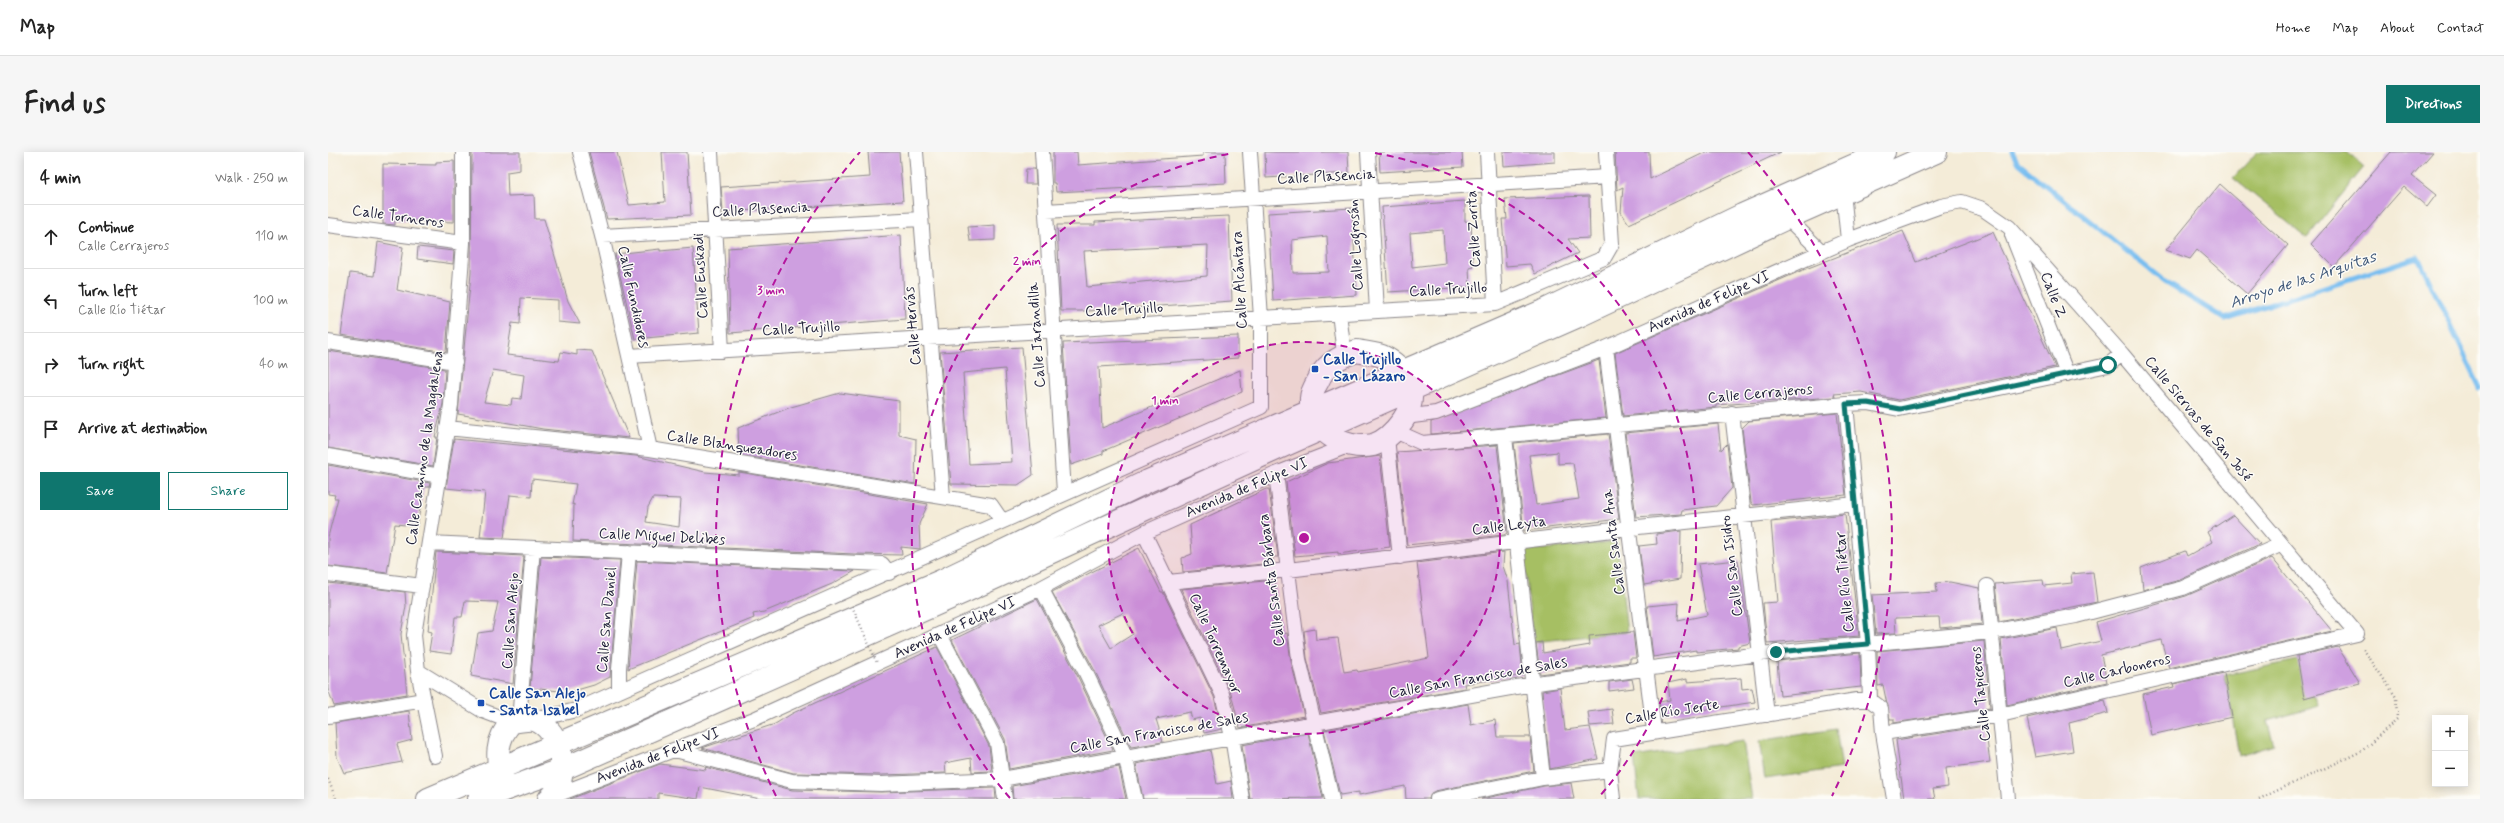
<!DOCTYPE html>
<meta charset="utf-8">
<style>
:root{--surface:#fff;--page:#f6f6f6;--text:#222;--muted:#767676;--line:#e0e0e0;--accent:#0f766e}
body{margin:0;font-family:Mynerve,sans-serif;background:var(--page);color:var(--text)}
.controls{position:absolute;right:12px;bottom:12px;display:grid;overflow:hidden;border-radius:0px;box-shadow:0 2px 10px #0003}
.controls button{width:36px;height:36px;display:grid;place-items:center;padding:0;border:0;border-bottom:1px solid var(--line);background:var(--surface);color:var(--text);font:20px sans-serif}
.stop{position:absolute;width:12px;height:12px;margin:-9px;border:3px solid #0f766e;border-radius:50%;background:#fff}
.stop.end{background:#0f766e;border-color:#fff;box-shadow:0 1px 4px #0008}
.list{margin:0;padding:0;list-style:none}
h2{display:flex;justify-content:space-between;align-items:center;height:52px;margin:0;padding:0 16px;font-size:17px}
h2 small{font-size:13px;font-weight:400;color:var(--muted)}
.list li{display:grid;grid-template-columns:26px 1fr auto;gap:12px;align-items:center;box-sizing:border-box;height:64px;padding:0 16px;border-top:1px solid var(--line)}
.list b{display:block;font-size:15px;white-space:nowrap}
.list p{margin:0;font-size:13px;white-space:nowrap;color:var(--muted)}
.list em{font-size:13px;font-style:normal;color:var(--muted)}
.actions{display:flex;gap:8px;padding:12px 16px}
.actions a{flex:1;padding:9px 0;border:1px solid var(--accent);border-radius:0px;text-align:center;font-size:14px;color:var(--accent)}
.actions .main{background:var(--accent);color:#fff}
.icon{flex:none;width:22px;height:22px;fill:none;stroke:currentColor;stroke-width:2;stroke-linecap:round;stroke-linejoin:round}
.map{position:relative;flex:none;width:2152px;height:647px;overflow:hidden;border-radius:0px}
header{display:flex;align-items:center;gap:24px;box-sizing:border-box;height:56px;padding:0 20px;background:var(--surface);border-bottom:1px solid var(--line)}
header strong{font-size:19px}
nav{display:flex;gap:22px;margin-inline-start:auto;font-size:14px}
.intro{display:flex;align-items:center;justify-content:space-between;box-sizing:border-box;height:96px;padding:0 24px}
h1{margin:0;font-size:28px}
.button{padding:10px 18px;border-radius:0px;background:var(--accent);color:#fff;font-size:14px;font-weight:700}
main{display:flex;gap:24px;padding:0 24px}
aside{flex:1;background:var(--surface);border-radius:0px;box-shadow:0 2px 10px #0003}
.map>svg:first-child{display:block}
.green{fill:#a6bf64;stroke:#647050}
.lines{fill:none;stroke-linecap:round;stroke-linejoin:round}
.stream{stroke:#78bef0;stroke-width:5}
.building{fill:#ce9fe0;fill-rule:evenodd}
.street-casing{stroke:#8b878a;stroke-width:16}
.highway-casing{stroke:#8b878a;stroke-width:24}
.path{stroke:#8b878a;stroke-width:2.5;stroke-dasharray:1 3;stroke-linecap:butt}
.street{stroke:#fff;stroke-width:14}
.highway{stroke:#fff;stroke-width:22}
.path-bridge{stroke:#8b878a;stroke-width:2.5;stroke-dasharray:1 3;stroke-linecap:butt}
.route{stroke:#0f766e;stroke-width:5}
.ring{fill:none;stroke:#b5179e;stroke-width:2;stroke-dasharray:7 5}
.transit-dot{fill:#1a4fb4;stroke:#fdfcf7;stroke-width:1.5}
.labels{text-anchor:middle;dominant-baseline:central;stroke-width:3;stroke-linejoin:round;paint-order:stroke}
.street-label{font-size:15px;fill:#22223b;stroke:#fdfcf7}
.transit-label{font-size:15px;font-weight:bold;fill:#164399;stroke:#fdfcf7;text-anchor:start}
.water-label{font-size:16px;font-style:italic;fill:#40597a;stroke:#fdfcf7}
.centre{fill:#b5179e;stroke:#fdfcf7;stroke-width:2}
.ring-label{font-size:12px;text-anchor:middle;font-weight:bold;fill:#b5179e;stroke:#fdfcf7;stroke-width:3;stroke-linejoin:round;paint-order:stroke}
</style>
<header>
<strong>Map</strong>
<nav><a>Home</a><a>Map</a><a>About</a><a>Contact</a></nav>
</header>
<div class="intro"><h1>Find us</h1><a class="button">Directions</a></div>
<main>
<aside>
<h2>4 min<small>Walk · 250 m</small></h2>
<ul class="list">
<li><svg class="icon" aria-label="ahead" viewBox="0 0 24 24"><path d="M12 20V5M6 11l6-6 6 6"/></svg><div><b>Continue</b><p>Calle Cerrajeros</p></div><em>110 m</em></li>
<li><svg class="icon" aria-label="left" viewBox="0 0 24 24"><path d="M17 20v-9H6M10 6l-5 5 5 5"/></svg><div><b>Turn left</b><p>Calle Río Tiétar</p></div><em>100 m</em></li>
<li><svg class="icon" aria-label="right" viewBox="0 0 24 24"><path d="M7 20v-9h11M14 6l5 5-5 5"/></svg><div><b>Turn right</b></div><em>40 m</em></li>
<li><svg class="icon" aria-label="arrive" viewBox="0 0 24 24"><path d="M6 21V4h12l-3 4 3 4H6"/></svg><div><b>Arrive at destination</b></div></li>
</ul>
<div class="actions"><a class="main">Save</a><a>Share</a></div>
</aside>
<div class="map">
<svg width="2152" height="647" viewBox="0 0 2152 647">
<rect width="100%" height="100%" fill="#fdfcf7"/>
<filter id="ink" filterUnits="userSpaceOnUse"><feTurbulence type="fractalNoise" baseFrequency=".025" numOctaves="2"/><feDisplacementMap in="SourceGraphic" scale="8" xChannelSelector="R" yChannelSelector="G"/><feConvolveMatrix kernelMatrix="1 2 1 2 8 2 1 2 1" color-interpolation-filters="sRGB"/></filter>
<filter id="wash" filterUnits="userSpaceOnUse"><feTurbulence type="fractalNoise" baseFrequency=".012" numOctaves="4" result="noise"/><feDisplacementMap in="SourceGraphic" scale="16" xChannelSelector="R" yChannelSelector="G"/><feGaussianBlur stdDeviation="0.9" result="paint"/><feColorMatrix in="noise" values="0 0 0 0 0 0 0 0 0 0 0 0 0 0 0 0 0 1.4 0 .05"/><feComposite in="paint" operator="in"/></filter>
<g filter="url(#wash)">
<rect width="100%" height="100%" fill="#f4ecd8"/>
<!-- green -->
<path class="green" d="M1929,0H2019L2036,15L1979,86L1905,26Z
M1289,390L1299,480L1205,490L1195,399Z
M1970,508L1991,554L1939,569L1946,593L1911,604L1897,523Z
M1508,577L1514,616L1437,627L1431,589Z
M1415,589L1424,647H1311L1306,605Z"/>
<g class="lines">
<!-- stream -->
<path class="stream" d="M1684,0L1690,11L1837,130L1897,167L2090,105L2152,236"/>
</g>
<g id="blocks">
<!-- building -->
<path class="building" d="M144,0H192V18L179,20L180,44L206,43L207,67H216L240,149L252,172L230,170V148L193,146L192,172L184,171L179,203L231,209L233,200L249,203V198L264,199L301,286L215,277L130,262L143,121ZM165,218L196,223L193,247L184,246L183,253L156,250Z
M261,0H289L301,53L337,50L334,0H359L363,63L279,67Z
M540,0H571L575,49L395,60L393,35L542,25Z
M725,0H749L750,13L875,4V0H897L898,31L728,40L727,31H725Z
M937,0H1020L1021,21L938,26Z
M1051,0H1134L1135,15L1052,20Z
M1175,0H1227V10L1176,14Z
M1287,0H1321L1322,27L1378,0H1453L1301,72L1293,60L1295,35L1289,38Z
M2063,0H2105L2084,24L2108,43L2099,55L2076,35L2006,115L1983,92Z
M126,9V70L67,68V73L55,72V12L108,13V10Z
M698,17H707L708,32H697Z
M1892,32L1960,93L1919,142L1869,98L1862,107L1838,98Z
M1261,44L1262,86L1240,87L1250,101L1207,122L1202,112L1178,114L1174,67H1179L1177,47Z
M1137,49V69L1143,71L1145,114L1141,115L1142,135L1060,140L1054,55ZM1115,78L1117,111L1084,115L1082,81Z
M1024,56L1029,143L945,149L940,61ZM999,84L1001,120L965,121L964,88Z
M901,64L904,149L760,159H733L729,73H767V70ZM880,93L879,124L759,135L756,99Z
M667,73V88L642,89L640,75Z
M1575,79L1588,110L1665,80L1727,215L1571,248L1533,240L1506,242L1507,245L1388,253V255L1295,264L1287,201L1470,120Z
M573,83L577,167L402,181L400,96Z
M50,90L75,95L69,138L122,150L118,200L13,183L22,121L46,124Z
M90,95L126,99L125,112L89,107Z
M365,96L371,181L307,187L287,102L332,97V99Z
M910,184V206L771,215L774,276L912,218L914,240L775,299V302L743,313L735,191Z
M694,195L705,323L690,333L623,332L612,200ZM677,217L684,310L641,312L635,221Z
M0,199L117,217L115,252L107,285H109L105,314L0,296Z
M1271,208L1278,266L1103,282V270Z
M512,241L571,249V283L588,287L587,332L411,303L410,276L463,255Z
M1509,261L1518,343L1425,353L1423,350L1414,276L1421,269Z
M1390,272L1393,298L1399,292L1404,336L1388,354L1354,358L1353,362L1308,365L1297,281Z
M1280,282L1291,367L1196,379L1186,291ZM1230,300V312L1245,311L1251,347L1208,353L1201,303Z
M126,287L308,304L377,320L411,323V320L600,352L591,372L592,397L573,395L574,403L526,402L245,389L246,352L244,353L248,332L204,327L203,345L182,343L176,386L152,385L157,340L118,336ZM325,346L353,347L351,375L318,370L320,355Z
M1169,293L1179,381L1176,383L1079,393L1069,300Z
M1052,304L1062,395L1010,402V400L967,404L958,330L1000,311Z
M0,313L102,331L101,335H96L89,374L67,372L59,421L0,414V385L10,346H6L7,343L0,342Z
M938,337H941L950,405H945V411L855,420L854,406L864,402L862,373Z
M1517,362L1531,484L1439,491L1435,451L1450,450L1443,370Z
M1905,363L1932,392L1852,428L1815,438L1813,416L1857,399L1859,404L1884,390L1879,380Z
M1353,379L1352,427L1316,433L1311,394L1329,392L1328,382Z
M811,396L833,440H835L886,545L894,577L876,581L872,566L864,568L862,560L828,567L835,590L803,595L766,517L724,440ZM795,461L805,482L783,496L770,473Z
M108,400L196,404L185,532L143,524L150,481L164,479L170,450L137,449L134,465H127L123,502L101,499L104,480L100,479Z
M1176,400L1175,414L1180,429L1187,493L1192,492L1195,523L1136,532L1137,536L993,561L979,506L976,479L987,477L988,488L1010,486L1016,520L1029,518L1030,520L1101,506L1089,411Z
M213,405L292,408L282,525L266,533L242,540L202,536Z
M1944,406L2004,479L1841,516L1833,488L1773,503L1779,530L1679,553L1673,487L1729,476L1733,498L1773,489L1768,470L1858,444Z
M1410,408L1422,491L1410,494V496L1368,500V498L1325,505L1319,454L1351,451L1350,469L1379,463L1370,412Z
M309,409L527,419L504,432L436,460L425,462L426,466L300,517Z
M1765,420L1769,450L1671,470L1667,432L1715,428L1716,434L1744,431L1743,422Z
M947,428L954,482L959,481L963,509L976,564L912,576L902,538L853,437Z
M1622,430L1651,436L1654,472L1612,476L1611,465L1567,466L1568,481L1548,482L1544,443L1609,440L1608,431Z
M0,431L77,440L78,454L73,482L79,542L6,554L0,537Z
M709,447L750,525L785,598L681,617L677,587L624,488Z
M1305,480L1308,506H1302V510L1212,522L1208,491L1214,490L1215,501L1262,493L1261,484Z
M1656,489L1662,556L1566,571V567H1562L1555,533L1550,534L1549,499Z
M609,495L661,594L664,619L644,620L643,606L617,611L618,621L553,623L465,621L374,596L447,572L465,561Z
M2010,495L2032,531L1976,546L1969,504Z
M1532,501L1533,535L1452,544L1449,509Z
M1896,521L1904,565L1823,583L1815,542L1846,535L1845,532Z
M1413,526L1414,537L1424,536L1427,550L1333,564L1331,550L1342,548L1340,531L1359,527V530Z
M1304,527L1306,536L1281,539V530Z
M1232,536L1237,578L1262,575L1270,607L1222,617L1214,539Z
M1777,548L1780,561L1741,571L1745,599L1707,605L1699,566Z
M1140,552L1143,573L1167,568L1169,585H1202L1206,619L1107,639L1103,641L1101,647H1078L1077,634L1031,643V640L1012,643L996,578Z
M1284,557L1286,572L1262,574L1260,560Z
M81,559L84,588L69,592L74,610L16,621L9,605L7,571Z
M1657,574L1662,610L1618,616L1620,635L1605,637L1607,647H1576L1568,588Z
M980,581L995,646L922,647L914,593Z
M882,598L889,632L903,629L905,647H815L808,612Z
M332,612L378,618L377,615L464,638L553,640L667,636L668,647H433L372,635L370,647L330,641V647H242Z
M791,615L798,647H685L684,634Z
M1243,631L1246,647H1153L1216,634Z"/>
</g>
</g>
<g filter="url(#ink)">
<use href="#blocks" fill-opacity="0" stroke="#8b878a" stroke-width="1"/>
<g class="lines">
<defs>
<path id="street" d="M135,0V91L123,253L86,483L90,519L155,559L184,570
M252,0L274,84L322,297
M383,0L394,199
M588,0L615,345
M714,0L736,340
M1040,0L1049,159
M1159,0L1167,152
M1515,40L1520,88
M718,59L1280,25
M1459,66L1494,100
M0,73L135,91
M1684,83L1739,222
M274,84L593,67
M1011,161L1016,202
M0,190L127,210
M1278,196L1326,579
M301,204L1167,152L1276,106L1284,92L1278,0
M1518,252L1540,492L1542,548
M1404,261L1439,563
M1077,265L1108,261L1278,196L1520,88L1613,54L1634,50L1655,57L1681,75L1794,202L2029,482L1672,563L1555,581
M119,276L322,297L663,353L674,369
M1067,279L1094,291L1518,252L1540,251L1571,257L1780,213L1794,202
M1177,285L1215,626
M1059,286L1072,405
M0,304L112,324
M948,322L971,507L1004,647
M816,381L894,542L904,585L914,647
M101,391L554,412L561,421
M0,422L94,434
M840,430L960,418L1301,376L1527,352
M1659,434L1680,647
M713,436L758,521L797,603L807,647
M612,483L669,591L677,647
M90,519L107,604
M291,539V517L301,400
M1542,548L1553,556L1555,581L1566,647
M0,564L96,548
M206,568L248,558L933,255V166L922,0
M191,569L205,396
M347,598L464,629L553,632L674,627L1216,530L1432,502L1663,480L1748,464L1855,436L1952,393
M1282,618L1285,647
M226,644L426,567L713,436L816,381L948,322L1022,293
M1109,647L1215,626L1282,618L1286,587L1529,548H1542"/>
<path id="highway" d="M1029,199C1037,201 1049,201 1056,205C1080,217 1092,244 1075,268C1067,279 1058,289 1045,293C1016,299 981,278 983,246C983,241 987,234 990,229C997,212 1012,204 1029,199Z
M175,630C168,607 167,587 184,570C190,569 200,567 206,568C234,576 244,630 221,647
M100,647L615,428L820,329L1215,159L1414,63L1556,0
M151,647L235,617L636,440L955,294L1253,163L1459,66L1608,0"/>
</defs>
<!-- street casing -->
<use href="#street" class="street-casing"/>
<!-- highway casing -->
<use href="#highway" class="highway-casing"/>
<!-- path -->
<path class="path" d="M0,627L8,647
M1931,647L2034,599L2069,567L2068,545L2034,495"/>
<!-- street -->
<use href="#street" class="street"/>
<!-- highway -->
<use href="#highway" class="highway"/>
<!-- path-bridge -->
<path class="path-bridge" d="M524,454L549,511"/>
</g>
</g>
<g class="lines" filter="url(#ink)">
<!-- route -->
<path class="route" d="M1448,500L1540,492L1518,252L1540,251L1572,257L1780,213"/>
</g>
<!-- distance rings -->
<circle cx="976" cy="386" r="196" fill="#b5179e" fill-opacity=".12"/>
<g class="ring">
<circle cx="976" cy="386" r="196"/>
<path d="M682 646A392 392 0 0 1 905 1M1047 1A392 392 0 0 1 1270 646"/>
<path d="M448 644A588 588 0 0 1 532 0M1420 0A588 588 0 0 1 1504 644"/>
</g>
<!-- markers -->
<g class="transit-dot">
<rect x="983" y="213" width="8" height="8" rx="2"/>
<rect x="149" y="547" width="8" height="8" rx="2"/>
</g>
<g class="labels">
<!-- street labels -->
<g class="street-label">
<text transform="translate(998 25) rotate(-3)">Calle Plasencia</text>
<text transform="translate(433 58) rotate(-3)">Calle Plasencia</text>
<text transform="translate(70 65) rotate(8)">Calle Torneros</text>
<text transform="translate(1146 77) rotate(-93)">Calle Zorita</text>
<text transform="translate(1028 93) rotate(-93)">Calle Logrosán</text>
<text transform="translate(373 124) rotate(-93)">Calle Euskadi</text>
<text transform="translate(912 128) rotate(-93)">Calle Alcántara</text>
<text transform="translate(1120 138) rotate(-3)">Calle Trujillo</text>
<text transform="translate(1725 143) rotate(69)">Calle Z</text>
<text transform="translate(305 145) rotate(78)">Calle Fundidores</text>
<text transform="translate(1381 150) rotate(-24)">Avenida de Felipe VI</text>
<text transform="translate(796 158) rotate(-3)">Calle Trujillo</text>
<text transform="translate(585 174) rotate(-95)">Calle Hervás</text>
<text transform="translate(473 177) rotate(-3)">Calle Trujillo</text>
<text transform="translate(709 183) rotate(-94)">Calle Jarandilla</text>
<text transform="translate(1432 242) rotate(-5)">Calle Cerrajeros</text>
<text transform="translate(1870 267) rotate(50)">Calle Siervas de San José</text>
<text transform="translate(404 294) rotate(9)">Calle Blanqueadores</text>
<text transform="translate(97 296) rotate(-82)">Calle Camino de la Magdalena</text>
<text transform="translate(919 336) rotate(-23)">Avenida de Felipe VI</text>
<text transform="translate(1181 374) rotate(-7)">Calle Leyta</text>
<text transform="translate(334 385) rotate(3)">Calle Miguel Delibes</text>
<text transform="translate(1286 390) rotate(-97)">Calle Santa Ana</text>
<text transform="translate(1404 414) rotate(-97)">Calle San Isidro</text>
<text transform="translate(944 428) rotate(-97)">Calle Santa Bárbara</text>
<text transform="translate(1517 430) rotate(-95)">Calle Río Tiétar</text>
<text transform="translate(279 468) rotate(-85)">Calle San Daniel</text>
<text transform="translate(183 469) rotate(-86)">Calle San Alejo</text>
<text transform="translate(627 476) rotate(-24)">Avenida de Felipe VI</text>
<text transform="translate(887 492) rotate(66)">Calle Torremayor</text>
<text transform="translate(1789 519) rotate(-13)">Calle Carboneros</text>
<text transform="translate(1150 526) rotate(-10)">Calle San Francisco de Sales</text>
<text transform="translate(1653 542) rotate(-96)">Calle Tapiceros</text>
<text transform="translate(1344 560) rotate(-9)">Calle Río Jerte</text>
<text transform="translate(831 581) rotate(-10)">Calle San Francisco de Sales</text>
<text transform="translate(330 604) rotate(-21)">Avenida de Felipe VI</text>
</g>
<!-- transit labels -->
<g class="transit-label">
<text x="995" y="208">Calle Trujillo<tspan x="995" dy="17">- San Lázaro</tspan></text>
<text x="161" y="542">Calle San Alejo<tspan x="161" dy="17">- Santa Isabel</tspan></text>
</g>
<!-- water labels -->
<g class="water-label">
<text transform="translate(1975 128) rotate(-18)">Arroyo de las Arquitas</text>
</g>
</g>
<circle cx="976" cy="386" r="6" class="centre"/>
<g class="ring-label">
<text x="699" y="113">2 min</text>
<text x="443" y="142">3 min</text>
<text x="837" y="252">1 min</text>
</g>
</svg>
<div class="controls">
<button>+</button>
<button>−</button>
</div>
<div class="stop" style="left:1780px;top:213px"></div>
<div class="stop end" style="left:1448px;top:500px"></div>
</div>
</main>
